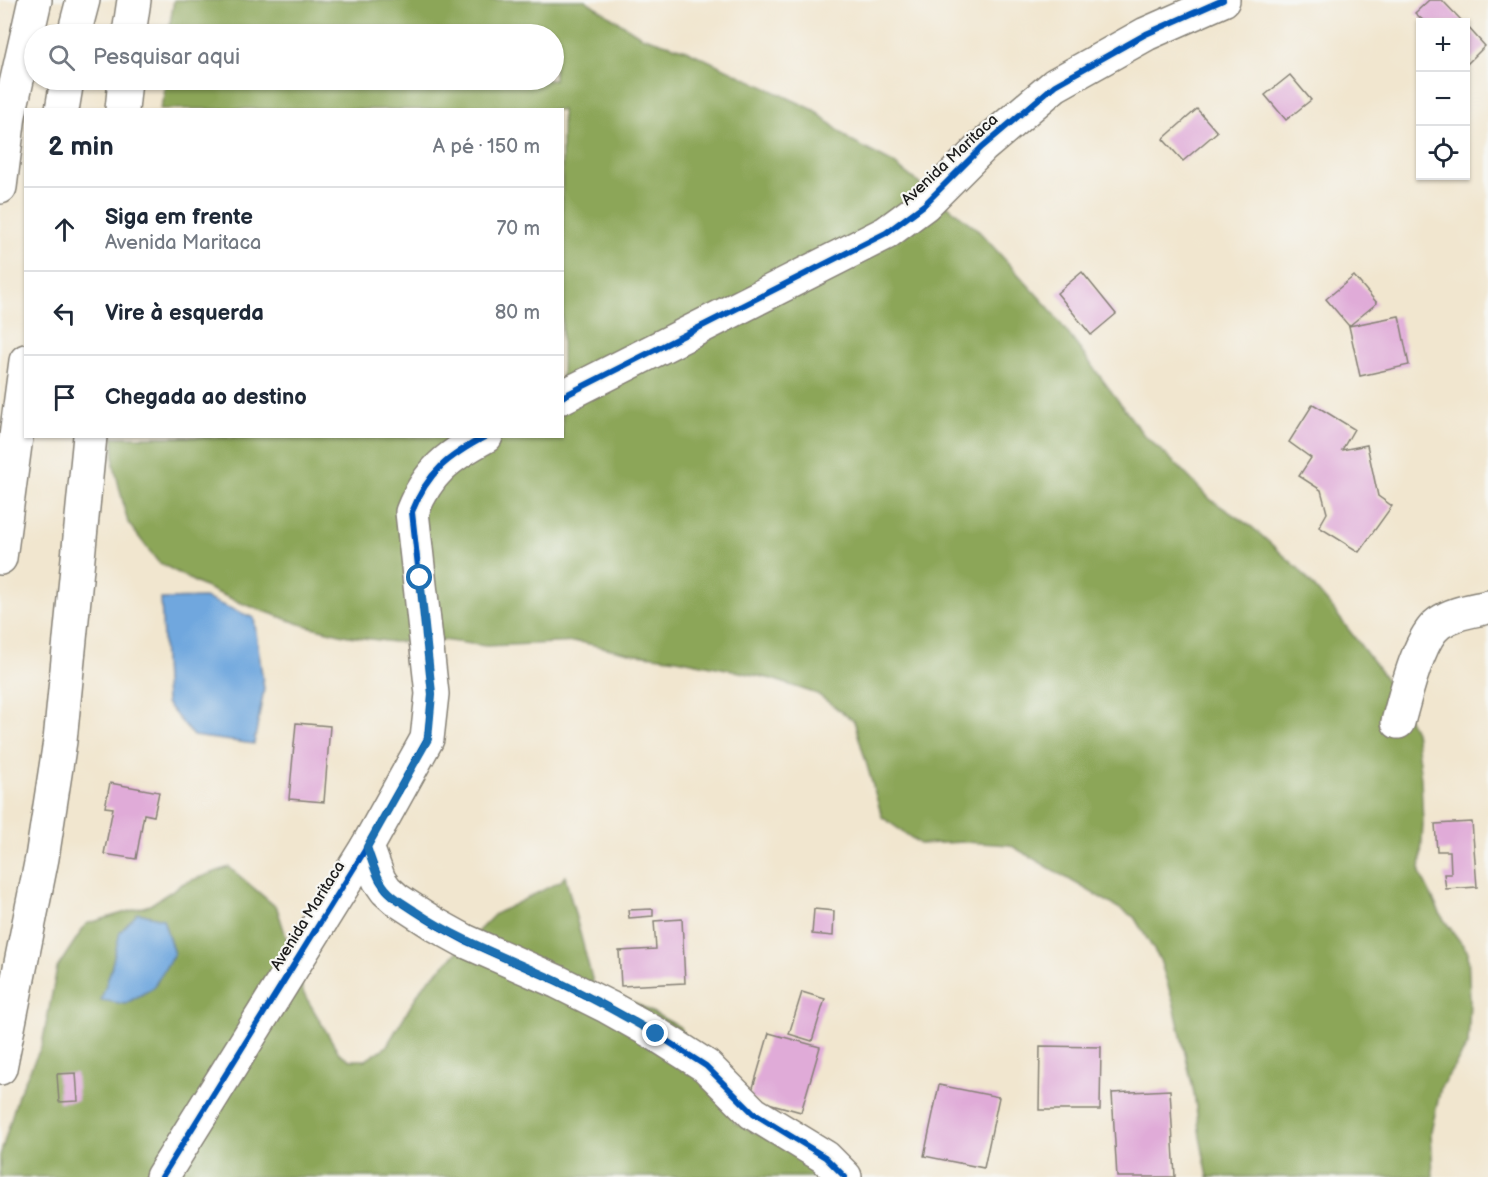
<!DOCTYPE html>
<html lang="pt">
<meta charset="utf-8">
<style>
:root{--surface:#fff;--page:#f2f2f3;--text:#1f2937;--muted:#747a83;--line:#e0e1e3}
body{margin:0;font-family:"Balsamiq Sans",sans-serif;background:var(--page);color:var(--text)}
.controls{position:absolute;right:18px;top:18px;display:grid;overflow:hidden;border-radius:0px;box-shadow:0 2px 4px #0004}
.controls button{width:54px;height:54px;display:grid;place-items:center;padding:0;border:0;border-bottom:2px solid var(--line);background:var(--surface);color:var(--text);font:30px sans-serif}
.stop{position:absolute;width:18px;height:18px;margin:-14px;border:4px solid #1f6fb2;border-radius:50%;background:#fff}
.stop.end{background:#1f6fb2;border-color:#fff;box-shadow:0 2px 6px #0008}
.list{margin:0;padding:0;list-style:none}
h2{display:flex;justify-content:space-between;align-items:center;height:78px;margin:0;padding:0 24px;font-size:26px}
h2 small{font-size:20px;font-weight:400;color:var(--muted)}
.list li{display:grid;grid-template-columns:39px 1fr auto;gap:18px;align-items:center;box-sizing:border-box;height:84px;padding:0 24px;border-top:2px solid var(--line)}
.list b{display:block;font-size:22px;white-space:nowrap}
.list p{margin:0;font-size:20px;white-space:nowrap;color:var(--muted)}
.list em{font-size:20px;font-style:normal;color:var(--muted)}
.icon{flex:none;width:33px;height:33px;fill:none;stroke:currentColor;stroke-width:2;stroke-linecap:round;stroke-linejoin:round}
.map{position:relative;flex:none;width:1488px;height:1177px;overflow:hidden}
.search{position:absolute;background:var(--surface);box-shadow:0 2px 4px #0004;left:24px;top:24px;width:540px;height:66px;display:flex;align-items:center;gap:15px;box-sizing:border-box;padding:0 21px;border-radius:33px;color:var(--muted);font-size:22px}
.panel{position:absolute;background:var(--surface);box-shadow:0 2px 4px #0004;left:24px;top:108px;width:540px;height:330px;border-radius:0px}
.map>svg:first-child{display:block}
.forest{fill:#8ca659;stroke:#54613a;stroke-width:1.5}
.water{fill:#6fa7de;stroke:#46627d;stroke-width:1.5}
.building{fill:#e0abd8}
.lines{fill:none;stroke-linecap:round;stroke-linejoin:round}
.street-casing{stroke:#868176;stroke-width:36}
.secondary-casing{stroke:#868176;stroke-width:36}
.highway-casing{stroke:#868176;stroke-width:36}
.street{stroke:#fff;stroke-width:33}
.secondary{stroke:#fff;stroke-width:33}
.highway{stroke:#fff;stroke-width:33}
.cycleway-casing{stroke:#f6f6f2;stroke-width:10}
.cycleway{stroke:#0057b8;stroke-width:6}
.route{stroke:#1f6fb2;stroke-width:8}
.labels{text-anchor:middle;dominant-baseline:central;stroke-width:4.5;stroke-linejoin:round;paint-order:stroke}
.street-label{font-size:16px;fill:#1c1c1c;stroke:#f6f6f2}
</style>
<div class="map">
<svg width="1488" height="1177" viewBox="0 0 1488 1177">
<rect width="100%" height="100%" fill="#f6f6f2"/>
<filter id="ink" filterUnits="userSpaceOnUse"><feTurbulence type="fractalNoise" baseFrequency=".0167" numOctaves="2"/><feDisplacementMap in="SourceGraphic" scale="12" xChannelSelector="R" yChannelSelector="G"/><feConvolveMatrix kernelMatrix="1 2 1 2 8 2 1 2 1" color-interpolation-filters="sRGB"/></filter>
<filter id="wash" filterUnits="userSpaceOnUse"><feTurbulence type="fractalNoise" baseFrequency=".008" numOctaves="4" result="noise"/><feDisplacementMap in="SourceGraphic" scale="24" xChannelSelector="R" yChannelSelector="G"/><feGaussianBlur stdDeviation="1.35" result="paint"/><feColorMatrix in="noise" values="0 0 0 0 0 0 0 0 0 0 0 0 0 0 0 0 0 1.4 0 .05"/><feComposite in="paint" operator="in"/></filter>
<g filter="url(#wash)">
<rect width="100%" height="100%" fill="#f1e6cf"/>
<!-- forest -->
<path class="forest" d="M174,0H585L641,36L686,50L814,110L851,141L893,163L977,229L1049,308L1143,434L1177,465L1211,500L1252,527L1299,569L1333,609L1392,687L1415,731L1421,779L1423,824L1420,873L1442,917L1468,952L1470,1001L1468,1045L1441,1087L1431,1132L1433,1177H1208L1200,1137L1194,1093L1174,1005L1160,960L1134,917L1010,845L965,842L920,844L882,817L854,721L817,694L772,679L726,669L677,659L629,653L580,642L486,646L442,640L393,642L348,636L303,625L241,603L200,585L158,562L128,523L114,466L113,437L562,436V110L160,109L164,95L165,80H554V34H168Z
M229,867L277,908L304,994L339,1053L350,1060H366L386,1047L422,987L495,914L561,881L565,876L594,986L639,1005L680,1027L735,1123L840,1173L836,1177H0V1156L18,1095L42,1045L57,968L86,924L150,905L184,883Z"/>
<!-- water -->
<path class="water" d="M205,598L254,618L264,689L254,744L193,736L166,703L161,599Z
M138,913L163,919L174,954L153,988L125,1004L101,1000L111,969L120,932Z"/>
<g id="blocks">
<!-- building -->
<path class="building" d="M1429,0H1442L1463,22H1425L1415,13Z
M1466,25L1485,46L1466,65Z
M1290,75L1311,100L1286,120L1265,95Z
M1197,109L1217,132L1183,161L1163,139Z
M1082,272L1116,314L1091,335L1057,293Z
M1354,276L1377,303L1349,326L1399,316L1409,365L1360,376L1349,326L1326,299Z
M1313,404L1354,429L1342,450L1367,445L1378,496L1392,506L1359,552L1319,527L1327,513L1321,490L1299,476L1311,458L1289,442Z
M296,723L330,726L324,802L289,799Z
M110,783L159,792L154,816L144,814L136,859L104,854L113,808L105,807Z
M1472,822L1477,887L1446,889L1444,874H1451L1450,851H1437L1435,824Z
M653,909V916L629,918L628,910Z
M814,909L834,911L833,936L812,934Z
M682,919L685,983L621,986L619,951L656,949L654,921Z
M802,992L825,999L812,1041L789,1034Z
M769,1033L820,1047L801,1112L750,1098Z
M1040,1046L1101,1047L1100,1110H1039Z
M76,1073L78,1101L59,1102L57,1074Z
M939,1085L999,1097L984,1168L924,1156Z
M1170,1090L1175,1177H1117L1112,1093Z"/>
</g>
</g>
<g filter="url(#ink)">
<use href="#blocks" fill-opacity="0" stroke="#868176" stroke-width="1.5"/>
<g class="lines">
<defs>
<path id="street" d="M1398,722C1405,697 1418,638 1439,623C1453,613 1471,611 1488,607
M367,847L379,880L386,890L396,899L436,925L465,941L558,982L608,1007L656,1034L706,1066L753,1113L825,1157L845,1177"/>
<path id="secondary" d="M562,397L886,233L924,205L982,147L1055,85L1146,34L1223,0
M162,1177L367,847L427,739L432,694L412,512C428,471 449,456 486,436"/>
<path id="highway" d="M74,34L83,0
M129,34L134,0
M62,110L67,80
M122,110L125,80
M0,187L9,115L35,0
M0,558L26,361
M0,1068L42,858L60,741L90,436"/>
</defs>
<!-- street casing -->
<use href="#street" class="street-casing"/>
<!-- secondary casing -->
<use href="#secondary" class="secondary-casing"/>
<!-- highway casing -->
<use href="#highway" class="highway-casing"/>
<!-- street -->
<use href="#street" class="street"/>
<!-- secondary -->
<use href="#secondary" class="secondary"/>
<!-- highway -->
<use href="#highway" class="highway"/>
<defs>
<path id="cycleway" d="M562,397L886,233L924,205L982,147L1055,85L1146,34L1223,0
M367,847L379,880L386,890L396,899L436,925L465,941L558,982L608,1007L656,1034L706,1066L753,1113L825,1157L845,1177
M162,1177L367,847L427,739L432,694L412,512C428,471 449,456 486,436"/>
</defs>
<!-- cycleway casing -->
<use href="#cycleway" class="cycleway-casing"/>
<!-- cycleway -->
<use href="#cycleway" class="cycleway"/>
</g>
</g>
<g class="lines" filter="url(#ink)">
<!-- route -->
<path class="route" d="M420,578L432,694L428,739L367,847C372,862 376,877 386,889C393,898 405,904 415,911C460,941 510,959 559,982C592,998 624,1016 656,1034"/>
</g>
<g class="labels">
<!-- street labels -->
<g class="street-label">
<text transform="translate(950 160) rotate(-43)">Avenida Maritaca</text>
<text transform="translate(308 916) rotate(-58)">Avenida Maritaca</text>
</g>
</g>
</svg>
<div class="controls">
<button>+</button>
<button>−</button>
<button><svg class="icon" aria-label="locate" viewBox="0 0 24 24"><circle cx="12" cy="12" r="6"/><path d="M12 2v4M12 18v4M2 12h4M18 12h4"/></svg></button>
</div>
<div class="stop" style="left:420px;top:578px"></div>
<div class="stop end" style="left:656px;top:1034px"></div>
<div class="search"><svg class="icon" aria-label="search" viewBox="0 0 24 24"><circle cx="10" cy="10" r="6"/><path d="M15 15l6 6"/></svg>Pesquisar aqui</div>
<section class="panel">
<h2>2 min<small>A pé · 150 m</small></h2>
<ul class="list">
<li><svg class="icon" aria-label="ahead" viewBox="0 0 24 24"><path d="M12 20V5M6 11l6-6 6 6"/></svg><div><b>Siga em frente</b><p>Avenida Maritaca</p></div><em>70 m</em></li>
<li><svg class="icon" aria-label="left" viewBox="0 0 24 24"><path d="M17 20v-9H6M10 6l-5 5 5 5"/></svg><div><b>Vire à esquerda</b></div><em>80 m</em></li>
<li><svg class="icon" aria-label="arrive" viewBox="0 0 24 24"><path d="M6 21V4h12l-3 4 3 4H6"/></svg><div><b>Chegada ao destino</b></div></li>
</ul>
</section>
</div>
